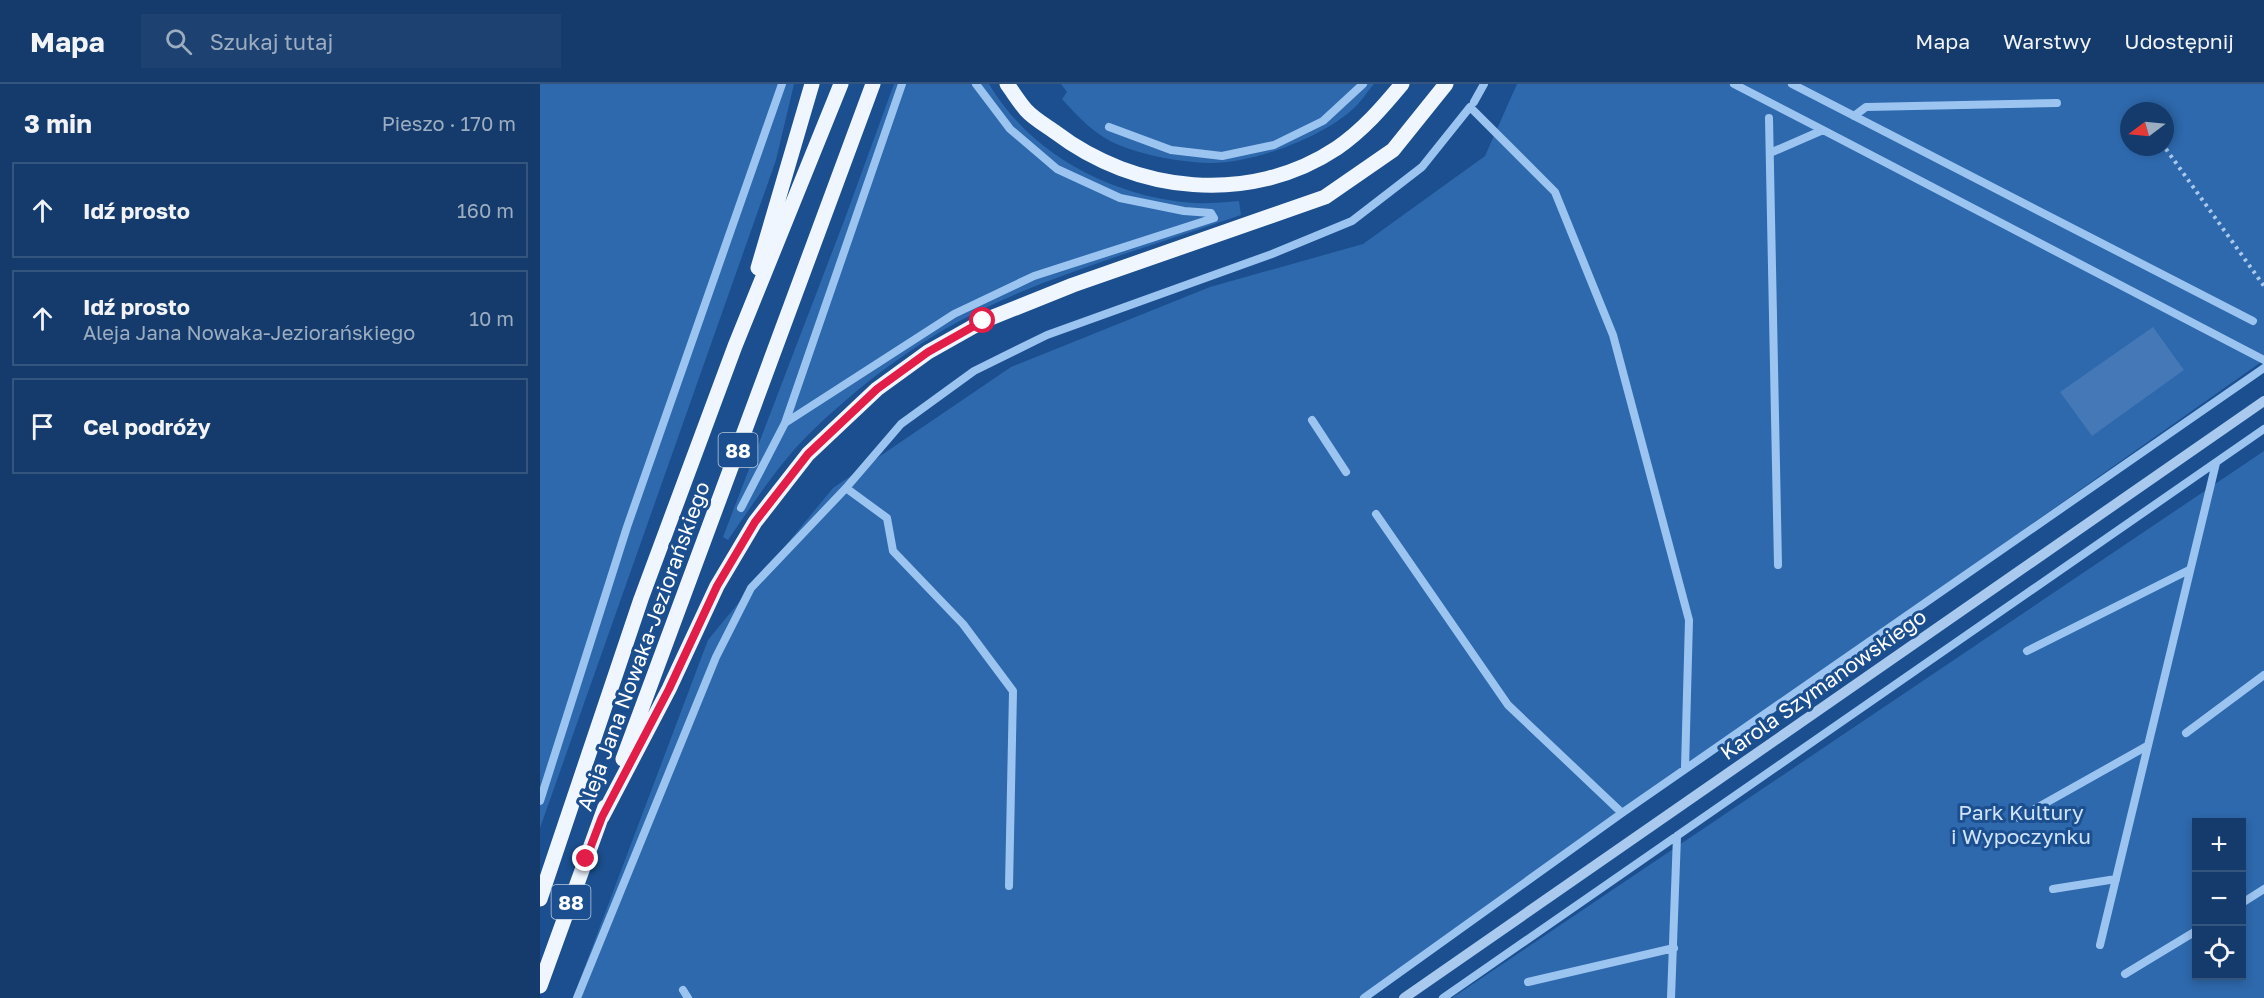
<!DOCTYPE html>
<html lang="pl">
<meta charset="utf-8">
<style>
:root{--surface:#143b6b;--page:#1d4271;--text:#f1f3f6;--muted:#9dadc1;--line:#33557e}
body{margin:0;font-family:"Golos Text",sans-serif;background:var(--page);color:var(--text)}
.controls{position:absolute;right:18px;bottom:18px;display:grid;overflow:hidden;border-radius:0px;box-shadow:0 3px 9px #0003}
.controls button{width:54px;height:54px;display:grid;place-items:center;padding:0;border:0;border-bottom:2px solid var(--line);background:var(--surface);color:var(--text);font:30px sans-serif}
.compass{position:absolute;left:1580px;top:18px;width:54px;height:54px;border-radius:50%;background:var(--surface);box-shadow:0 3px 9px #0003;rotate:254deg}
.stop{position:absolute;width:18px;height:18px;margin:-14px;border:4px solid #e11d48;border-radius:50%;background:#fff}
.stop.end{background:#e11d48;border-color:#fff;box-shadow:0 2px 6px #0008}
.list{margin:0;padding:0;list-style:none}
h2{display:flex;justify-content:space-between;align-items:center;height:78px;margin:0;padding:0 24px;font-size:26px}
h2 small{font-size:20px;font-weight:400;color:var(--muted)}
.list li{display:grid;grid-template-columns:39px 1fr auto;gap:18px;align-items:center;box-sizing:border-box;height:96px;margin:0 12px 12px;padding:0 12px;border:2px solid var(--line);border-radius:0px}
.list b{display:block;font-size:22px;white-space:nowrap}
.list p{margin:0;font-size:20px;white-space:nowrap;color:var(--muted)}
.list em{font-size:20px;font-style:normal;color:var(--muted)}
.icon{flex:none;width:33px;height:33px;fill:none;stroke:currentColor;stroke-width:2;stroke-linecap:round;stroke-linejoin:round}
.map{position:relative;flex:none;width:1724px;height:914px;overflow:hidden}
header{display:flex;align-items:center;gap:36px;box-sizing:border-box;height:84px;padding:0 30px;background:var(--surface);border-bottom:2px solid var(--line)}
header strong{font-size:28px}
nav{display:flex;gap:33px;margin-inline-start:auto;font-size:21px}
.search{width:420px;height:54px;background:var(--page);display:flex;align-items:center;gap:15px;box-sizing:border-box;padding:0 21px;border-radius:0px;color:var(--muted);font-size:22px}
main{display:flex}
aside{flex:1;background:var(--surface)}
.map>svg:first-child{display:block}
.green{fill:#2e69ad;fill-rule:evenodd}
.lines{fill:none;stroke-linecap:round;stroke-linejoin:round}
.stream{stroke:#9cc4f0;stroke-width:8}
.building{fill:#4478b7}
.path{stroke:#a9c9ee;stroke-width:4;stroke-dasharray:3 4.5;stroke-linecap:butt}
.tertiary{stroke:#a9c9ee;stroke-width:10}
.primary{stroke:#f0f6ff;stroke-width:15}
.route{stroke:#e11d48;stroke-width:8}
.labels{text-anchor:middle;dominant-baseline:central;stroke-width:6;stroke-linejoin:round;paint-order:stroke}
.shield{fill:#1b4f8f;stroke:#bbcadd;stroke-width:1.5}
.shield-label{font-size:20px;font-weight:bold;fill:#fff}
.street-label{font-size:21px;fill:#fff;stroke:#1b4f8f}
.park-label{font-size:21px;fill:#cfe3fa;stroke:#1b4f8f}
</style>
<header>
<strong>Mapa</strong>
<div class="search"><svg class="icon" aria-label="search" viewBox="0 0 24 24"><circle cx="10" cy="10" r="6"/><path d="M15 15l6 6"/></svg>Szukaj tutaj</div>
<nav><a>Mapa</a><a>Warstwy</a><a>Udostępnij</a></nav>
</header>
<main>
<aside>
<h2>3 min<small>Pieszo · 170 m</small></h2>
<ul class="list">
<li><svg class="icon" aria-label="ahead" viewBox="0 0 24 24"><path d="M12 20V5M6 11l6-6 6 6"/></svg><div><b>Idź prosto</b></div><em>160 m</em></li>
<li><svg class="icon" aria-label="ahead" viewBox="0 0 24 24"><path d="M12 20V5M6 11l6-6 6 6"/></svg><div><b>Idź prosto</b><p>Aleja Jana Nowaka-Jeziorańskiego</p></div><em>10 m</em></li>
<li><svg class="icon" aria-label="arrive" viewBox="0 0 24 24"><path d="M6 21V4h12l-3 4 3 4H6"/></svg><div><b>Cel podróży</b></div></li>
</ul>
</aside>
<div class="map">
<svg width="1724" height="914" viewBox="0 0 1724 914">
<rect width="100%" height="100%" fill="#1b4f8f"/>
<!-- green -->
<path class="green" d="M0,0H254L236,76L0,744Z
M354,0H449C491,71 573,113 653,119C668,120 684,118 699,117L701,131C616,161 521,187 441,226C377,257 318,302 268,351C237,382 213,420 188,456L183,453L304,137Z
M521,0H834C827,8 821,18 813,25C781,54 712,80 669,79C639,78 606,72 579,61C556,52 538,33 522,15L527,8Z
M977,0H1724V276L820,914H33L168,556L293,404L471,283L670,203L823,160L945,72ZM1589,27H1625V63H1589Z
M1724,367V914H912ZM1656,738H1702V892H1656Z"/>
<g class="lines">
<!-- stream -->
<path class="stream" d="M1194,0L1283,46L1230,69
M1252,0L1713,237
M934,18L944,0
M1314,32L1326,23L1517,19
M1229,34L1238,481
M569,43L631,66L682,72L734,61L783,37L823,0
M1283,46L1724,276
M772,336L806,388
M245,339L414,230L494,192L674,134L671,129L644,127L580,114L517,85L470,45L436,0
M306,404L347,434L353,467L423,540L473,607L469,802
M201,424L245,339L362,0
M836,430L968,621L1082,729
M1487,567L1649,486
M1646,649L1724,591
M0,717L87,443L242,0
M1479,734L1607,662
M1513,805L1576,795
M1702,819L1724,805
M1560,861L1676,379
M1585,890L1656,847
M988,898L1134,864
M143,906L148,914
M37,914L176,573L211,504L306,404L361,340L434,287L507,251L732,170L812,137L882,83L930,23L1015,108L1073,251L1149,536L1145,684
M824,914L1082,729L1724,284
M903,914L1724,345
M1131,914L1137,752"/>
</g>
<!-- building -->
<path class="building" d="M1613,243L1644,286L1552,352L1520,308Z"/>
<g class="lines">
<!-- path -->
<path class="path" d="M1626,65L1724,202"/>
<!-- tertiary -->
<path class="tertiary" d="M864,914L1724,317"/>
<!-- primary -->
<path class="primary" d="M467,0C473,8 479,18 486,26C493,34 505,41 515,48C595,109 710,122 797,64C823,46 842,24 862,0
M218,184L272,0
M83,675L333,0
M62,733L129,605L177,502L215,438L268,370L337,305L388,268L443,237L533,201L785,113L853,66L906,0
M0,815L101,515L195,262L301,0
M0,902L65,723"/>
</g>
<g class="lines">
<!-- route -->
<path class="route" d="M46,775L62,733L129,605L177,502L215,438L268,370L337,305L388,268L443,237"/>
</g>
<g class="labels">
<!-- shield labels -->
<g class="shield">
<rect x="178.5" y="349" width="39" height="34" rx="4.5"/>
<rect x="11.5" y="801" width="39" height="34" rx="4.5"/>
</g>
<g class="shield-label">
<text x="198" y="366">88</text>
<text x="31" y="818">88</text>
</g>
<!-- street labels -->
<g class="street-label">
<text transform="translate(103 562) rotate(-70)">Aleja Jana Nowaka-Jeziorańskiego</text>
<text transform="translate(1283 600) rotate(-35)">Karola Szymanowskiego</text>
</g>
<!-- park labels -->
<g class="park-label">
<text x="1481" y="728">Park Kultury<tspan x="1481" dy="24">i Wypoczynku</tspan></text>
</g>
</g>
</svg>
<div class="controls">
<button>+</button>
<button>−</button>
<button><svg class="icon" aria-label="locate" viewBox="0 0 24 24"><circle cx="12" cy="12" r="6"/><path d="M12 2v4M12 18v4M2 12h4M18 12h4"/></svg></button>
</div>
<svg class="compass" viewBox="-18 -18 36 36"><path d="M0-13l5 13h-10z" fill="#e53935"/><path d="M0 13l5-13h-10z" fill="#9dadc1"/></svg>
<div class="stop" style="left:443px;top:237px"></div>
<div class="stop end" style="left:46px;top:775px"></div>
</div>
</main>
